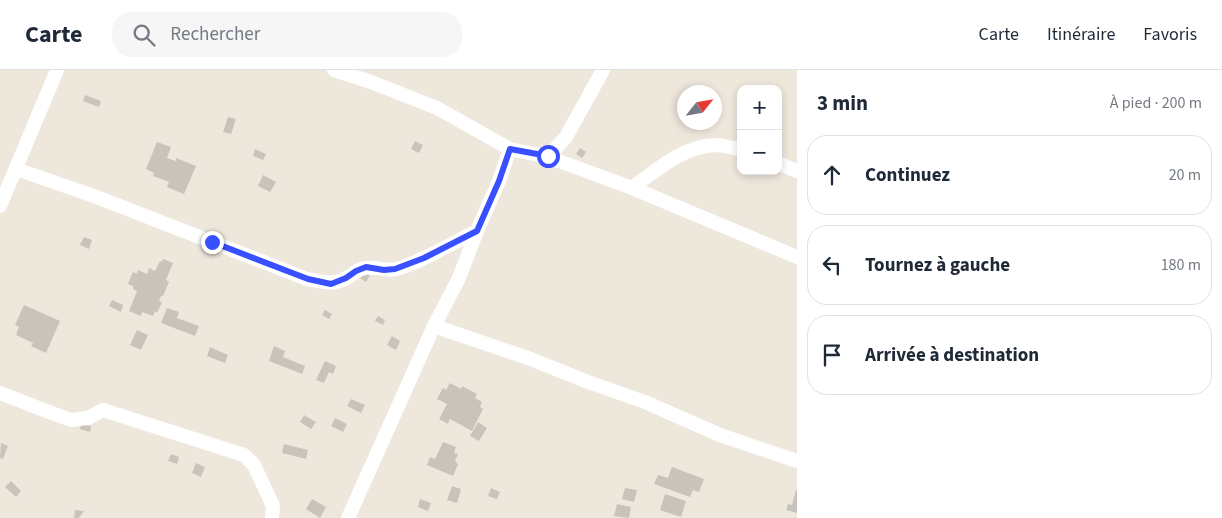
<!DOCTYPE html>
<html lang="fr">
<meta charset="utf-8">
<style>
:root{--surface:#fff;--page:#f6f6f7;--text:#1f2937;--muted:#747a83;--line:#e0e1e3}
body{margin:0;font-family:"Source Sans 3",sans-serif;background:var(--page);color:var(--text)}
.controls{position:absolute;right:15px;top:15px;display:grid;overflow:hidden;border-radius:10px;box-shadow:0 2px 8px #0003}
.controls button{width:45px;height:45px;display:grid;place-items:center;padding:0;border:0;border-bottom:1px solid var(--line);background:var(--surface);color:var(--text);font:25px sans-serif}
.compass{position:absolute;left:677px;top:15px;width:45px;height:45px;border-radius:50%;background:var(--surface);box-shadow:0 2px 8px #0003;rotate:59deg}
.stop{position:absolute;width:15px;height:15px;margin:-11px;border:4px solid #3850ff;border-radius:50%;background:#fff}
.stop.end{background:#3850ff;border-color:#fff;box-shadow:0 1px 5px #0008}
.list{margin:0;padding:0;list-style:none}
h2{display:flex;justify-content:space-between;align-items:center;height:65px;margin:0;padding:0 20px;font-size:21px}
h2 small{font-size:16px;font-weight:400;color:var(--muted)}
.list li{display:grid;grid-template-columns:32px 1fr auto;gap:15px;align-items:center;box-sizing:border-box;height:80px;margin:0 10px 10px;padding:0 10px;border:1px solid var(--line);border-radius:20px}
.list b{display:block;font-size:19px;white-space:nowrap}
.list em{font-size:16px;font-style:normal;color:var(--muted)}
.icon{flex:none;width:28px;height:28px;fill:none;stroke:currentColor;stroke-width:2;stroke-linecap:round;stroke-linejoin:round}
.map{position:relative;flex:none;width:797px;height:448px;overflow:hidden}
header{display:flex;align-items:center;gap:30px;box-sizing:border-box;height:70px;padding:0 25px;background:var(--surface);border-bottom:1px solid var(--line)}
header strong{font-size:24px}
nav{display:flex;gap:28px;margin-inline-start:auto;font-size:18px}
.search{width:350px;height:45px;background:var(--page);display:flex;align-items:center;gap:12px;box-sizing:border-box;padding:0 18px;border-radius:20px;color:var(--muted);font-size:19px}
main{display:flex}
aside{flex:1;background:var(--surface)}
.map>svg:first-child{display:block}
.building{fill:#c9c4bb}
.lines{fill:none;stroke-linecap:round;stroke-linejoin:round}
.minor{stroke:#fff;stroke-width:14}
.route{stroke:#3850ff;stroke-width:6}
</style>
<header>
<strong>Carte</strong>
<div class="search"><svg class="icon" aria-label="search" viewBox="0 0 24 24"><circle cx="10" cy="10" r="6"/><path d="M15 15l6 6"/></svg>Rechercher</div>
<nav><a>Carte</a><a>Itinéraire</a><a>Favoris</a></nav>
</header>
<main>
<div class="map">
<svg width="797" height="448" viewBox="0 0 797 448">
<rect width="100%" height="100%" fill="#eee7dc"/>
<!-- building -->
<path class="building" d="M85,25L101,31L99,37L83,31Z
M228,47L236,49L231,64L223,62Z
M415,71L423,75L419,83L411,79Z
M157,72L171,77L167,88L176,91V88L196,96L184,124L167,117L169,112L153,106L154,103L146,99Z
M580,78L586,82L582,88L576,84Z
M255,79L266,84L263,90L253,86Z
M263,105L276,112L270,122L258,116Z
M84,167L92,170L89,179L80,175Z
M163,189L173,193L166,210L169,212L163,226H161L159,231L162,232L157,243L155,241L153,246L142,242L141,246L129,241L137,221L133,219V216L128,214L133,202L137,204L138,200L147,204L149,198L155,201L160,191L162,192Z
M364,201L370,205L366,212L360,208Z
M112,230L123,235L121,242L109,236Z
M24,235L60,251L46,283L31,276L33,273L16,265L19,257L15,255Z
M167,238L179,242L177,248L199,256L195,266L161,253Z
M325,240L332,244L329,249L322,245Z
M378,246L385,250L383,255L375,251Z
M137,260L148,265L141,280L130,275Z
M392,266L400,271L396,280L387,275Z
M274,276L285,281L283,287L305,296L302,304L269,291Z
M210,277L228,285L225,293L207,286Z
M325,291L336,296L333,304L329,302L324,313L316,310Z
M450,313L461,319L462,316L477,324L475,328L482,332L480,337L483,339L472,361L450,349L448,354L439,349L447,334L437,329L443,318L446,320Z
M351,329L365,335L361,343L347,336Z
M304,345L316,352L311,359L300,352Z
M335,348L347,354L343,362L331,356Z
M478,352L487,358L479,371L470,366Z
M81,354L91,356L90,362L80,359Z
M443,372L456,377L454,383L458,384L455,391L458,394L453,406L427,395L430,387L435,389Z
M1,373L8,376L3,389L0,388Z
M284,374L308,380L306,389L282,383Z
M171,384L179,387L177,394L168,391Z
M196,393L205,397L201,407L192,403Z
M672,397L704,409L699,422L693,420L690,427L654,414L658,405L668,408Z
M11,411L21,421L16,427L5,417Z
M452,416L461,419L457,433L447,430Z
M491,418L500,422L497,429L488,426Z
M625,418L637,420L634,432L622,429Z
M796,420H797V443L786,440L788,434L792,435Z
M665,424L686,431L681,447L660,440Z
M312,429L326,437L320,448L306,439Z
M420,429L431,433L428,441L418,437Z
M617,434L631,437L629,448L614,446Z
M75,440L84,441L79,448H74Z"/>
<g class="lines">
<!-- minor -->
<path class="minor" d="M334,0L371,12L437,38L510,79L548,87L632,118L797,187
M548,87L566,67L603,0
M778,93L797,101
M16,99L94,126L307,209C323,212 334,216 348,207C354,203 359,199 365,198C375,196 386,202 396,199C422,192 452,173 477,161
M632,118C658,99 684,75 718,75C725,76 733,78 741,79
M0,136L57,0
M434,256L528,288L588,312L645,332L720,365L797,391
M0,323L49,342L71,350L88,348L103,340L244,385L254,395L273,436L272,448
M348,448L434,256L459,208L477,161L499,111L510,79"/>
</g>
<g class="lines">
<!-- route -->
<path class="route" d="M212,172L308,209L331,214L346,208L356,201L366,197L384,200L395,199L424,188L477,161L499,111L510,79L548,86"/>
</g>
</svg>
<div class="controls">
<button>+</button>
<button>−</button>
</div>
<svg class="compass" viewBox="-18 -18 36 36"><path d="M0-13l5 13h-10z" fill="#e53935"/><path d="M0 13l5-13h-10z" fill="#747a83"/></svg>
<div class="stop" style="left:548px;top:86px"></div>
<div class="stop end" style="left:212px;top:172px"></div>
</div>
<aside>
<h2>3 min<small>À pied · 200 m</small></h2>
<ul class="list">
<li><svg class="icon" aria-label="ahead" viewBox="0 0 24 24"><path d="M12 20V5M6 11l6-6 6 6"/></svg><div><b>Continuez</b></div><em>20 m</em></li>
<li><svg class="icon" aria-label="left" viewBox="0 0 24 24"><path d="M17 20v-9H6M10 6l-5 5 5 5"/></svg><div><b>Tournez à gauche</b></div><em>180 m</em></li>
<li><svg class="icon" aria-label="arrive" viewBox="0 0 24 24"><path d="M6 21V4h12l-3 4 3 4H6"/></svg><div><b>Arrivée à destination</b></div></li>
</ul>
</aside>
</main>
